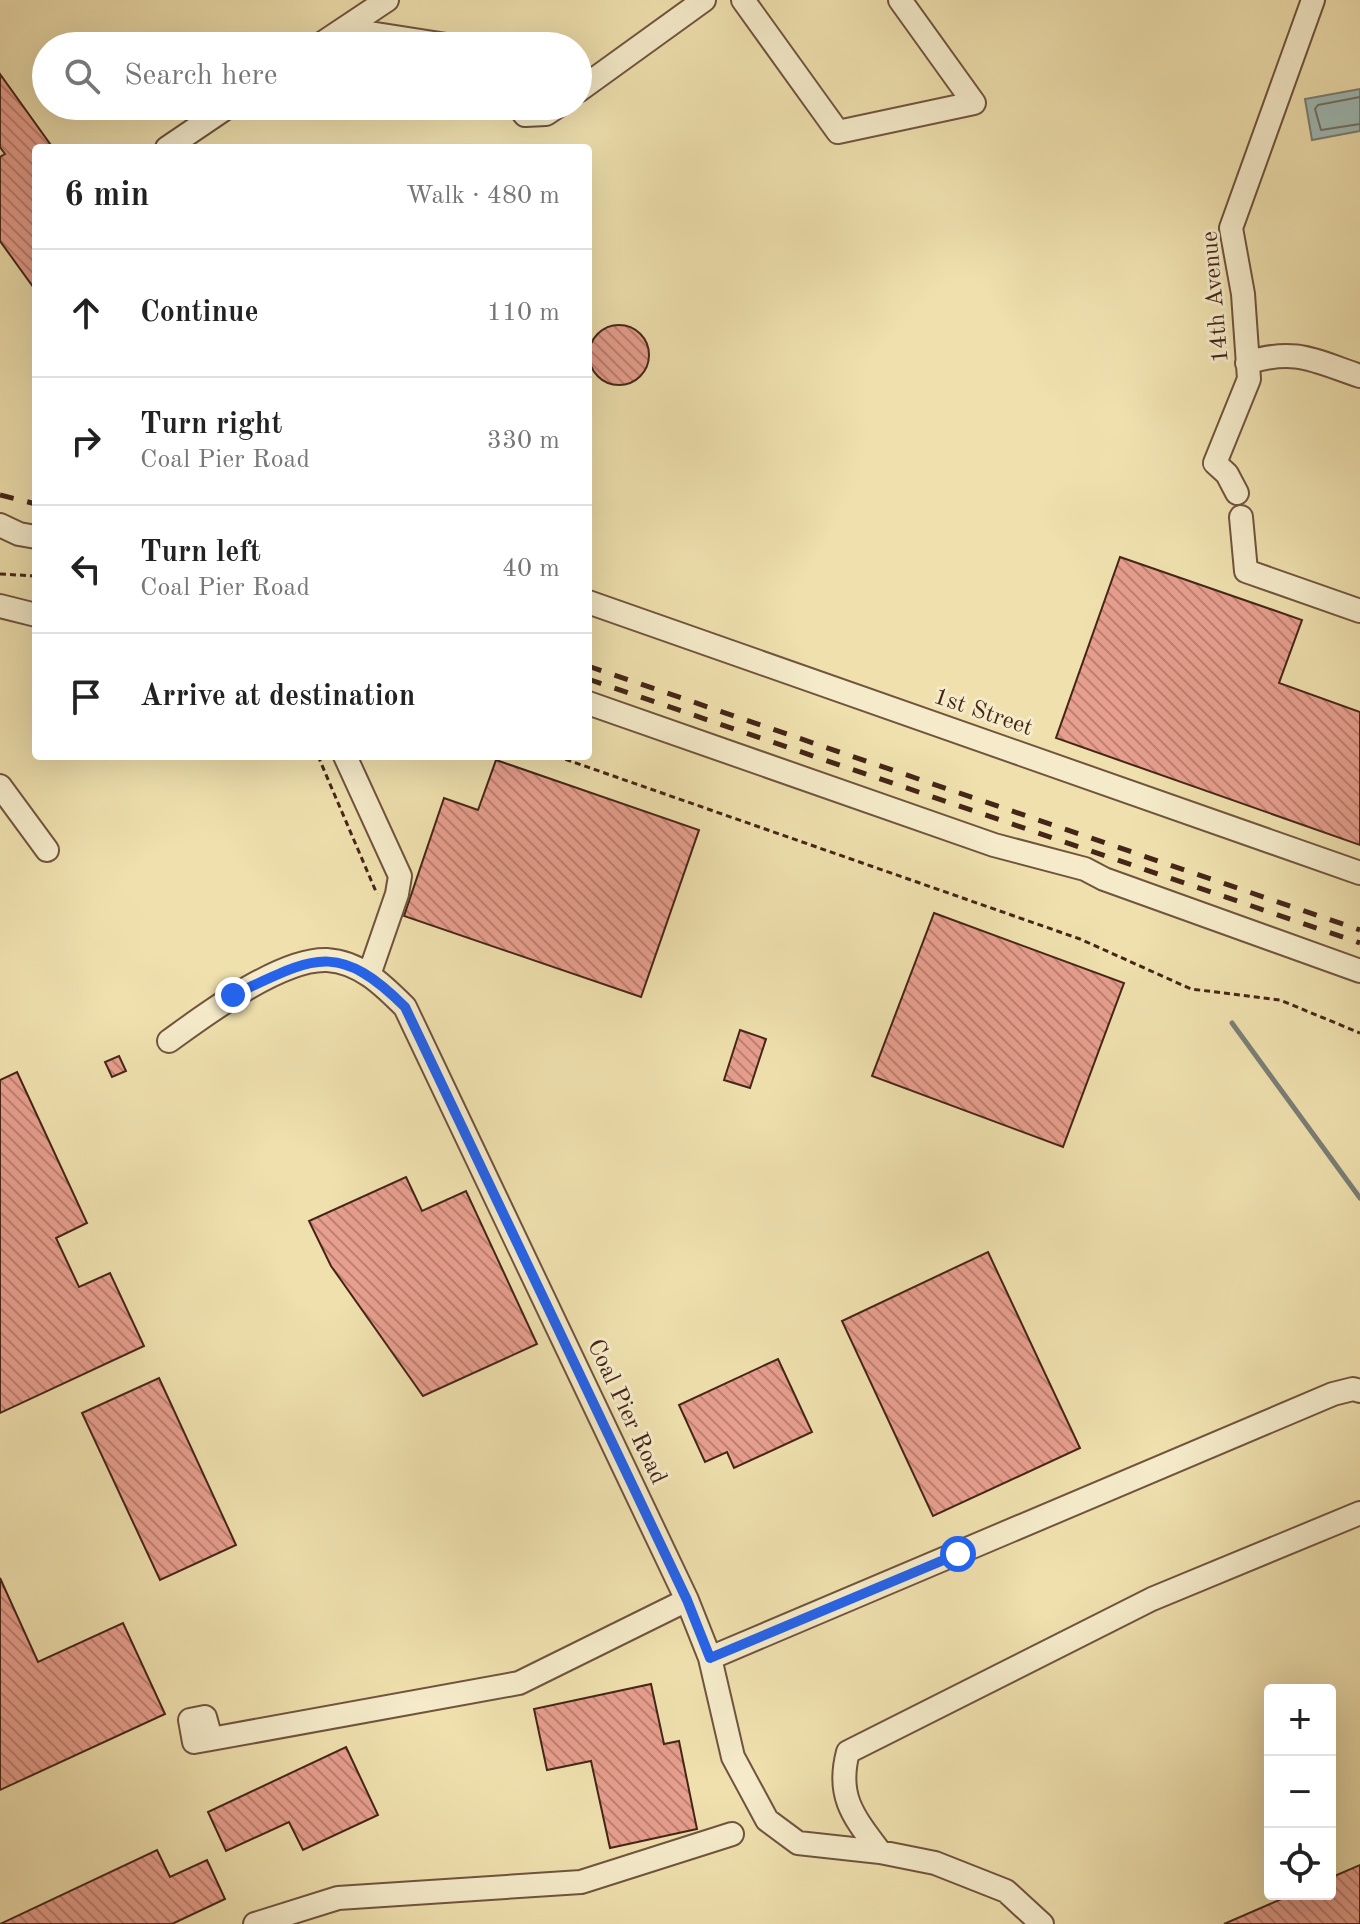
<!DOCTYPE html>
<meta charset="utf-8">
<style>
:root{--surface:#fff;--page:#f2f2f2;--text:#222;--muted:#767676;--line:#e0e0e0}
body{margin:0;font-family:"Old Standard TT",serif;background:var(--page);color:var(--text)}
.controls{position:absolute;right:24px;bottom:24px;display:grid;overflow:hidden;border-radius:8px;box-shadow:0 8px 32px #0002}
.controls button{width:72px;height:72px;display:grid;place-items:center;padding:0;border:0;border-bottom:2px solid var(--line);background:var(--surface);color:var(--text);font:40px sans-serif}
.stop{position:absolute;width:24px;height:24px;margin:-18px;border:6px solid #2563eb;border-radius:50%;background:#fff}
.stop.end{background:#2563eb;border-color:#fff;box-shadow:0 2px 8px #0008}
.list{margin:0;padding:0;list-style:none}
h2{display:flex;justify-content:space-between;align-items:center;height:104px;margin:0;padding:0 32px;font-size:34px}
h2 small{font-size:26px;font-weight:400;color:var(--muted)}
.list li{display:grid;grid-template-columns:52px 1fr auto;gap:24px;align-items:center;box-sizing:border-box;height:128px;padding:0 32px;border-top:2px solid var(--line)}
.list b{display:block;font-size:30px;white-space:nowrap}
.list p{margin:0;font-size:26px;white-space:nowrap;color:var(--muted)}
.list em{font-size:26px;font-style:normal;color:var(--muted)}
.icon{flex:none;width:44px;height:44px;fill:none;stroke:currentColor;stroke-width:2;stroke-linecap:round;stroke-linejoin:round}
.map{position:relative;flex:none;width:1360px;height:1924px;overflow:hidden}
.search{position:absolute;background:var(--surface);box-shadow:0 8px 32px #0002;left:32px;top:32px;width:560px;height:88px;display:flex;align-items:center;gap:20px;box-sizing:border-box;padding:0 28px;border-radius:44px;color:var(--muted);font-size:30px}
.panel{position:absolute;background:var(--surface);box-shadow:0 8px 32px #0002;left:32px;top:144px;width:560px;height:616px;border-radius:8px}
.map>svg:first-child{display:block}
.water{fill:#9ebab5;stroke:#7a7e76;stroke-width:2}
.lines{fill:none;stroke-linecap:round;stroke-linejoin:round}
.shore{stroke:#727066;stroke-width:2}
.stream{stroke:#7a7e76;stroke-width:5}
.building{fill:url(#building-back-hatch);stroke:#452518;stroke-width:2}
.minor-casing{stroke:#70543e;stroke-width:26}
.path{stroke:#452518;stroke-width:3;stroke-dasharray:6 4;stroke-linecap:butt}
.minor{stroke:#f5ebca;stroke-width:22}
.rail{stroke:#452518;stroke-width:5;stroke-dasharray:14 14;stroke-linecap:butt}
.route{stroke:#2563eb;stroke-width:10}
.labels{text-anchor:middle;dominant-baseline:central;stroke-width:6;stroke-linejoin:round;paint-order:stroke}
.street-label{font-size:24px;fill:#452518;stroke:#f5ebca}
</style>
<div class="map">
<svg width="1360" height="1924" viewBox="0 0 1360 1924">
<defs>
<pattern id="building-back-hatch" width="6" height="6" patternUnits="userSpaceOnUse" patternTransform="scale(2)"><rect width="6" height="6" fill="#e79f8e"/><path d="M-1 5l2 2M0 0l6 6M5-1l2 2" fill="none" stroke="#bd8173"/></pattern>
</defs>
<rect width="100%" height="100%" fill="#efe0ae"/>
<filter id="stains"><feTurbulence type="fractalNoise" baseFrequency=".0025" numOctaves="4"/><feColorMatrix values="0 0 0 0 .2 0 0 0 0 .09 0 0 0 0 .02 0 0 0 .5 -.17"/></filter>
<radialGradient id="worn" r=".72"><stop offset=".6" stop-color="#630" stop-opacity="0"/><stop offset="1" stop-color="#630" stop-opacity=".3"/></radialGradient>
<!-- water -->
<path class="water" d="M1360,89V131L1312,140L1305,99Z"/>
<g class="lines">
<!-- shore -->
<path class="shore" d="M1360,97L1318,105L1315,109L1321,130L1360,124"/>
<!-- stream -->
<path class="stream" d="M1232,1023L1360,1198"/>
</g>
<!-- building -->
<path class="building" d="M0,74L53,148H36V291L0,241V157L5,154L0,147Z
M589 355a30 30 0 1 1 60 0a30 30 0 1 1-60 0Z
M1120,557L1302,620L1279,683L1360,712V845L1056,738Z
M496,760L699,830L641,997L404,916L444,798L478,810Z
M934,913L1124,983L1063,1147L872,1076Z
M740,1030L766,1039L750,1088L724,1080Z
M119,1056L126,1071L112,1077L105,1062Z
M17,1072L87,1223L56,1238L79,1287L110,1273L144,1346L0,1413V1080Z
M406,1177L422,1211L466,1191L537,1344L423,1396L331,1266L309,1221Z
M988,1252L1080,1448L933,1516L842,1321Z
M778,1359L812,1432L734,1468L727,1452L705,1462L679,1405Z
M159,1378L236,1545L160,1580L82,1413Z
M0,1578L38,1662L123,1623L165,1714L0,1790Z
M651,1684L664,1744L679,1741L697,1829L610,1848L591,1761L547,1770L534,1709Z
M346,1747L378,1815L303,1850L289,1822L226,1851L208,1812Z
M157,1850L170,1877L207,1860L225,1899L172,1924H0Z
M1360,1865V1924H1224L1293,1894H1330V1878Z"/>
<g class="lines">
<defs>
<path id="minor" d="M743,0L838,132L974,103L900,0
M344,29L453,46
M318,46L387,0
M578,91L704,0
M518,106L525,115L546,114L558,106
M167,148L229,106
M1247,363C1295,347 1315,361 1360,376
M1237,493L1227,474L1215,463L1249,379L1243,294L1231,228L1313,0
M1241,517L1246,571L1360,611
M0,525L19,534L36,537
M588,602L1360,873
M0,606L36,615
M588,703L994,845L1085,869L1104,879L1360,971
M345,756L400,876L397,894L369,975
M0,786L47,850
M169,1041C205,1015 281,958 327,960C360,962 383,985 405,1007L687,1600L710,1658L733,1757L767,1820L798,1843L880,1852L935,1863L1006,1891L1042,1924
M710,1658L1333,1394L1353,1389L1360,1391
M211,1739L205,1717L190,1720L194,1742L211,1739L519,1683L687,1600
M880,1852C854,1817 836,1797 848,1752L1152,1599L1360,1513
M255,1924L338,1898L581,1882L732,1834"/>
</defs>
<!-- minor casing -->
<use href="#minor" class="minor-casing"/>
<!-- path -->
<path class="path" d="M0,574L36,576
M318,756L377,894
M556,756L1080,939L1191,989L1280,1000L1360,1033"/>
<!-- minor -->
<use href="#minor" class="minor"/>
<!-- rail -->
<path class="rail" d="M0,495L36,504
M588,666L1360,930
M588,679L1360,943"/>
</g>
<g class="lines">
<!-- route -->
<path class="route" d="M233,995C311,959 336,938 405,1007L687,1600L710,1658L958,1554"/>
</g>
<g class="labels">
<!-- street labels -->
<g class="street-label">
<text transform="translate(1216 297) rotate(-95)">14th Avenue</text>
<text transform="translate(983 713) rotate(19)">1st Street</text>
<text transform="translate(626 1412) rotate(65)">Coal Pier Road</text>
</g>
</g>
<rect width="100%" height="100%" filter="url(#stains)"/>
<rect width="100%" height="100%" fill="url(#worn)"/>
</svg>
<div class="controls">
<button>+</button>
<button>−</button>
<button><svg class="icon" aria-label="locate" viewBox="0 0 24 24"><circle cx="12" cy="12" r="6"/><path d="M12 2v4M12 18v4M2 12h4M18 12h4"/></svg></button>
</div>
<div class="stop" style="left:958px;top:1554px"></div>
<div class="stop end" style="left:233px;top:995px"></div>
<div class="search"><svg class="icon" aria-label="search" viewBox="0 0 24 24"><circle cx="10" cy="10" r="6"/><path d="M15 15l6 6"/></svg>Search here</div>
<section class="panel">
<h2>6 min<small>Walk · 480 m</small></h2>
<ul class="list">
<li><svg class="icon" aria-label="ahead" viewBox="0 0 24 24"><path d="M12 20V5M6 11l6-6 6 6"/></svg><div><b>Continue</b></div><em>110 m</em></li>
<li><svg class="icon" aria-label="right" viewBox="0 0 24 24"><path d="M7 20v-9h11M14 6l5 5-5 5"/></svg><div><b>Turn right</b><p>Coal Pier Road</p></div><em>330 m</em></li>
<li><svg class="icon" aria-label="left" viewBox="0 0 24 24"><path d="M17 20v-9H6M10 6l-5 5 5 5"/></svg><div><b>Turn left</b><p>Coal Pier Road</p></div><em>40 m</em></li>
<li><svg class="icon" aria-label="arrive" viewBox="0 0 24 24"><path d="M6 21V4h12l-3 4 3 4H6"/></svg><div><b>Arrive at destination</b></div></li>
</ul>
</section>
</div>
